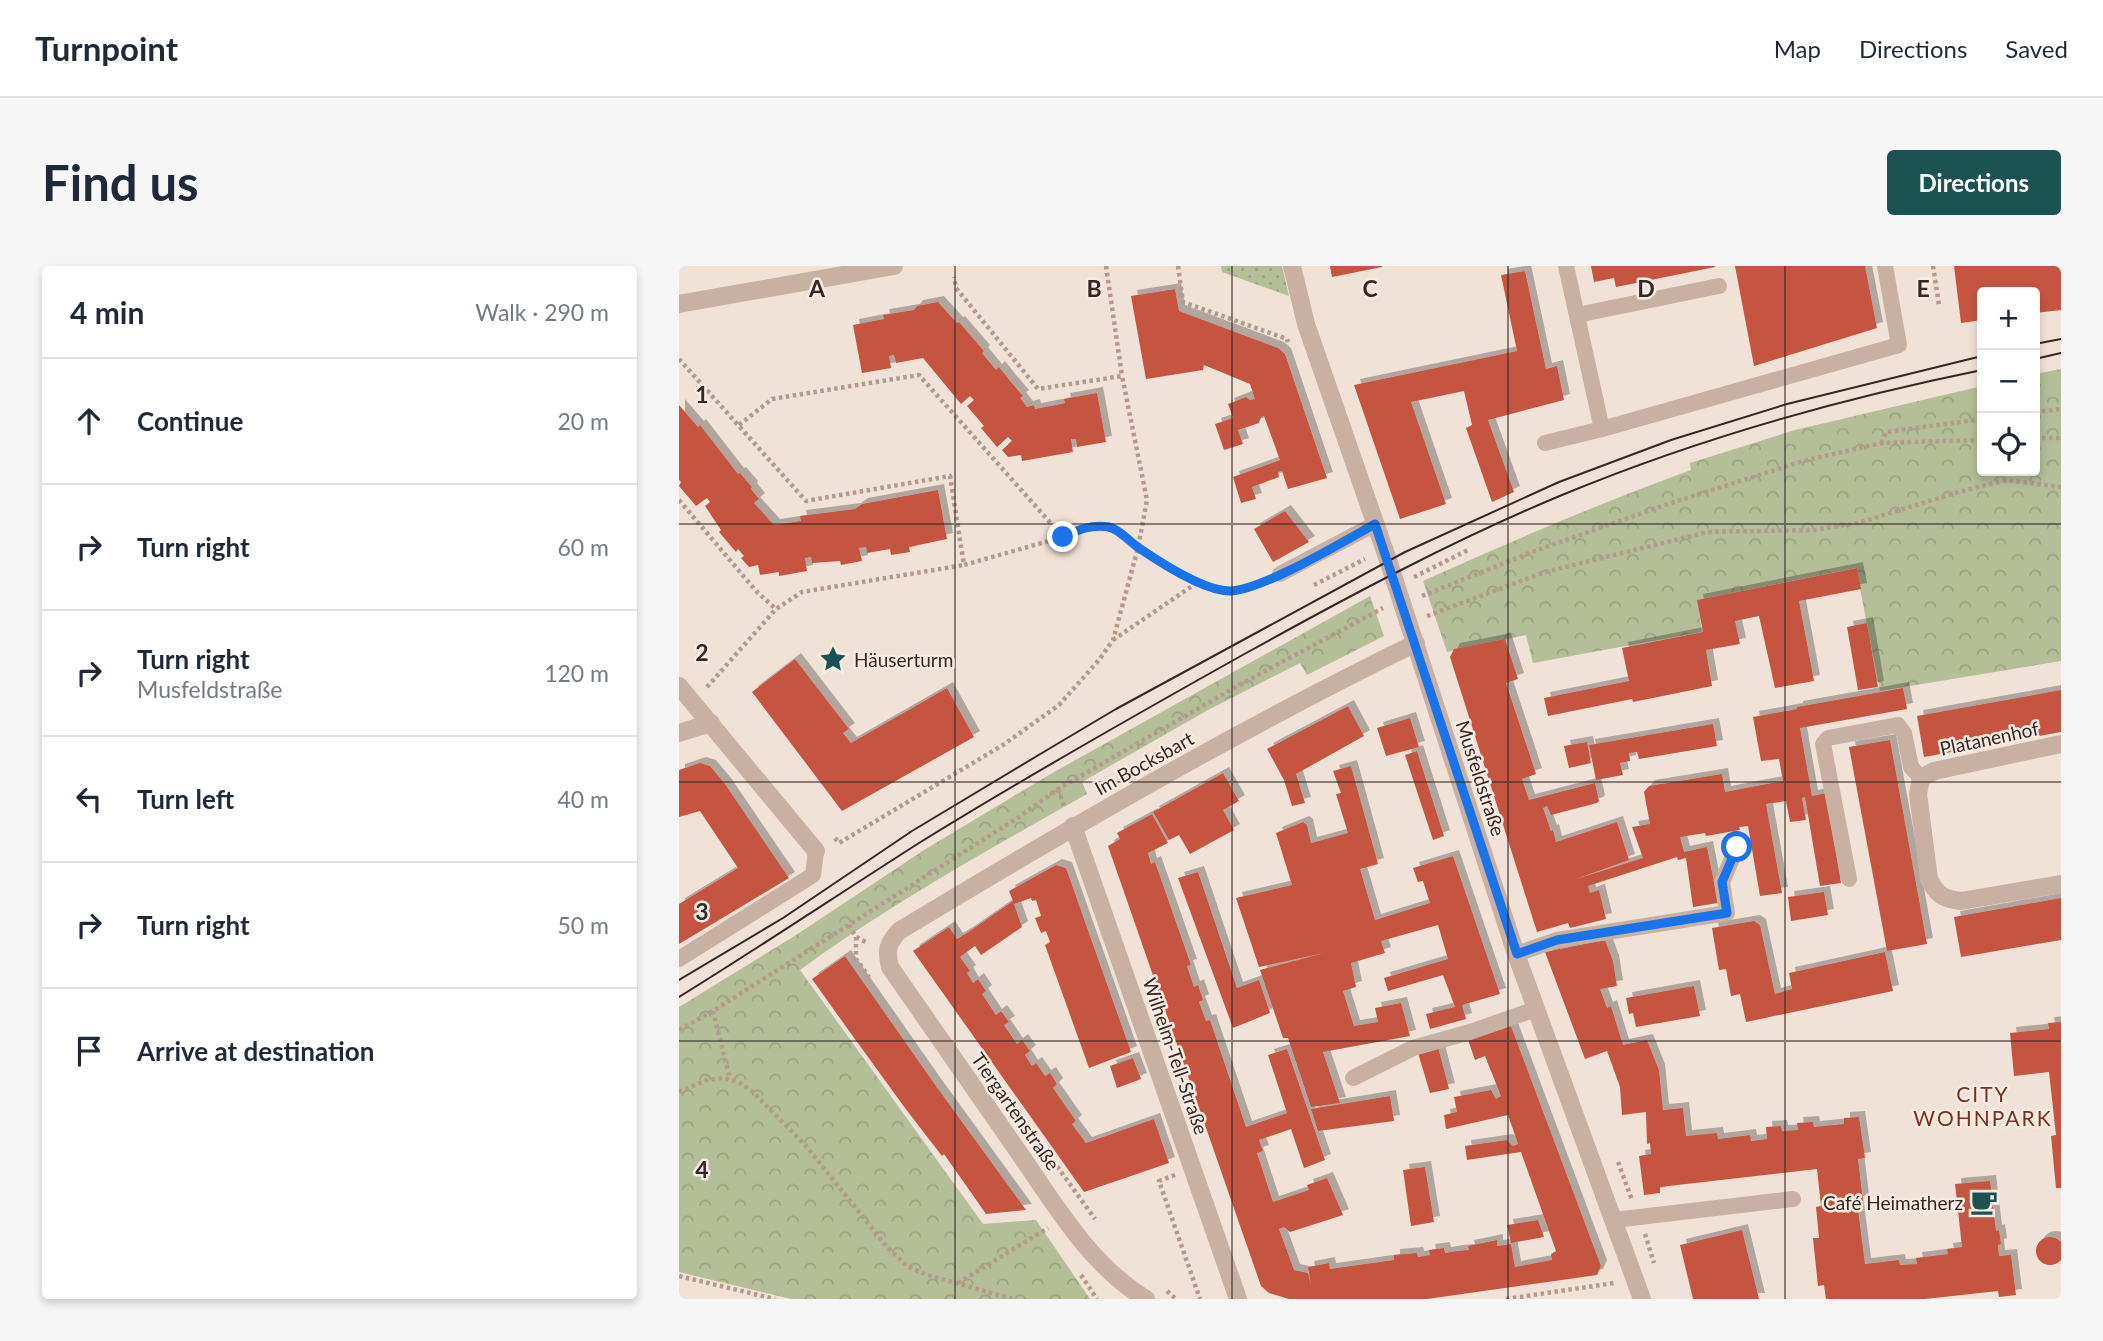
<!DOCTYPE html>
<meta charset="utf-8">
<style>
:root{--surface:#fff;--page:#f6f6f7;--text:#1f2937;--muted:#747a83;--line:#e0e1e3;--accent:#1b5352}
body{margin:0;font-family:Lato,sans-serif;background:var(--page);color:var(--text)}
.controls{position:absolute;right:21px;top:21px;display:grid;overflow:hidden;border-radius:7px;box-shadow:0 4px 10px #0003}
.controls button{width:63px;height:63px;display:grid;place-items:center;padding:0;border:0;border-bottom:2px solid var(--line);background:var(--surface);color:var(--text);font:35px sans-serif}
.stop{position:absolute;width:21px;height:21px;margin:-16px;border:5px solid #1a73e8;border-radius:50%;background:#fff}
.stop.end{background:#1a73e8;border-color:#fff;box-shadow:0 2px 7px #0008}
.list{margin:0;padding:0;list-style:none}
h2{display:flex;justify-content:space-between;align-items:center;height:91px;margin:0;padding:0 28px;font-size:30px}
h2 small{font-size:23px;font-weight:400;color:var(--muted)}
.list li{display:grid;grid-template-columns:46px 1fr auto;gap:21px;align-items:center;box-sizing:border-box;height:126px;padding:0 28px;border-top:2px solid var(--line)}
.list b{display:block;font-size:26px;white-space:nowrap}
.list p{margin:0;font-size:23px;white-space:nowrap;color:var(--muted)}
.list em{font-size:23px;font-style:normal;color:var(--muted)}
.icon{flex:none;width:38px;height:38px;fill:none;stroke:currentColor;stroke-width:2;stroke-linecap:round;stroke-linejoin:round}
.map{position:relative;flex:none;width:1382px;height:1033px;overflow:hidden;border-radius:7px}
header{display:flex;align-items:center;gap:42px;box-sizing:border-box;height:98px;padding:0 35px;background:var(--surface);border-bottom:2px solid var(--line)}
header strong{font-size:33px}
nav{display:flex;gap:38px;margin-inline-start:auto;font-size:24px}
.intro{display:flex;align-items:center;justify-content:space-between;box-sizing:border-box;height:168px;padding:0 42px}
h1{margin:0;font-size:49px}
.button{padding:18px 32px;border-radius:7px;background:var(--accent);color:#fff;font-size:24px;font-weight:700}
main{display:flex;gap:42px;padding:0 42px}
aside{flex:1;background:var(--surface);border-radius:7px;box-shadow:0 4px 10px #0003}
.map>svg:first-child{display:block}
.grass{fill:url(#grass-dots)}
.park{fill:url(#park-crowns)}
.building{fill:#c55540;filter:url(#shadow)}
.lines{fill:none;stroke-linecap:round;stroke-linejoin:round}
.path{stroke:#b39a8d;stroke-width:4.5;stroke-dasharray:3.5 3.5;stroke-linecap:butt}
.service{stroke:#c8b1a3;stroke-width:16}
.minor{stroke:#c8b1a3;stroke-width:18}
.tram{stroke:#332825;stroke-width:2}
.route{stroke:#1a73e8;stroke-width:9}
.grid{fill:none;stroke:#332825;stroke-width:2;stroke-opacity:0.55}
.labels{text-anchor:middle;dominant-baseline:central;stroke-width:5;stroke-linejoin:round;paint-order:stroke}
.poi-label{font-size:19px;fill:#332825;stroke:#f8ece2;text-anchor:start}
.street-label{font-size:19px;fill:#332825;stroke:#f8ece2}
.neighbourhood-label{font-size:21px;letter-spacing:2px;fill:#802e1f;stroke:#f8ece2}
.grid-label{font-size:23px;text-anchor:middle;font-weight:bold;fill:#332825;stroke:#f8ece2;stroke-width:5;stroke-linejoin:round;paint-order:stroke}
</style>
<header>
<strong>Turnpoint</strong>
<nav><a>Map</a><a>Directions</a><a>Saved</a></nav>
</header>
<div class="intro"><h1>Find us</h1><a class="button">Directions</a></div>
<main>
<aside>
<h2>4 min<small>Walk · 290 m</small></h2>
<ul class="list">
<li><svg class="icon" aria-label="ahead" viewBox="0 0 24 24"><path d="M12 20V5M6 11l6-6 6 6"/></svg><div><b>Continue</b></div><em>20 m</em></li>
<li><svg class="icon" aria-label="right" viewBox="0 0 24 24"><path d="M7 20v-9h11M14 6l5 5-5 5"/></svg><div><b>Turn right</b></div><em>60 m</em></li>
<li><svg class="icon" aria-label="right" viewBox="0 0 24 24"><path d="M7 20v-9h11M14 6l5 5-5 5"/></svg><div><b>Turn right</b><p>Musfeldstraße</p></div><em>120 m</em></li>
<li><svg class="icon" aria-label="left" viewBox="0 0 24 24"><path d="M17 20v-9H6M10 6l-5 5 5 5"/></svg><div><b>Turn left</b></div><em>40 m</em></li>
<li><svg class="icon" aria-label="right" viewBox="0 0 24 24"><path d="M7 20v-9h11M14 6l5 5-5 5"/></svg><div><b>Turn right</b></div><em>50 m</em></li>
<li><svg class="icon" aria-label="arrive" viewBox="0 0 24 24"><path d="M6 21V4h12l-3 4 3 4H6"/></svg><div><b>Arrive at destination</b></div></li>
</ul>
</aside>
<div class="map">
<svg width="1382" height="1033" viewBox="0 0 1382 1033">
<defs>
<pattern id="grass-dots" width="8" height="8" patternUnits="userSpaceOnUse" patternTransform="scale(1.75)"><rect width="8" height="8" fill="#b4be97"/><path d="M2 2h.1M6 6h.1" fill="none" stroke="#9ba382" stroke-width="1.8" stroke-linecap="round"/></pattern>
<pattern id="park-crowns" width="20" height="18" patternUnits="userSpaceOnUse" patternTransform="scale(1.75)"><rect width="20" height="18" fill="#b4be97"/><path d="M2 6a3 3 0 1 1 6 0M12 15a3 3 0 1 1 6 0" fill="none" stroke="#9ba382"/></pattern>
<filter id="shadow"><feDropShadow dx="6" dy="-6" stdDeviation="0" flood-color="#0004"/></filter>
</defs>
<rect width="100%" height="100%" fill="#f0e2d6"/>
<!-- grass -->
<path class="grass" d="M542,0H603L610,30L543,6Z"/>
<!-- park -->
<path class="park" d="M1382,103V395L1201,425L1177,302L1019,334L1023,366L854,397L847,369L768,386L744,315C833,275 921,237 1012,204L1011,197L1116,164L1303,120V205H1356V108Z
M691,330L705,370L628,409L621,397L529,444L403,516L408,528C311,583 211,638 121,704L304,958L357,954L411,1033H112L0,1006V741L117,669L245,584L375,506Z"/>
<!-- building -->
<path class="building" d="M651,0H703V1L653,11Z
M912,0H1036V1L937,21L935,12L915,16Z
M1056,0H1186L1198,62L1075,100Z
M1275,0H1382V44L1356,47V26H1303V54L1282,57Z
M846,5L867,103L878,100L885,134L809,154L835,226L813,236L787,162L793,159L785,125L732,136L767,238L721,253L675,119L838,85L822,9Z
M496,23L500,45L599,82L606,88L648,212L609,223L603,205L599,206L600,211L573,221L577,233L562,237L554,211L601,194L585,150L582,151L580,157L559,164L564,178L545,184L536,158L554,152L549,138L567,131L571,134L576,133L571,118L525,99L524,104L467,113L452,30Z
M259,36L278,57L280,56L305,85L303,87L317,104L320,101L332,116L344,130L341,132L348,141L355,139L356,143L382,138L386,137L385,133L418,127L427,176L398,181L397,173H392L394,186L343,195L342,189L329,191L323,184L333,175L329,171L318,181L302,162L305,160L288,140L295,134L291,130L282,138L244,92L217,97L215,89L210,90L212,102L183,107L174,59L205,53L204,49L235,44L238,40Z
M0,139L19,161L21,159L59,208L61,207L73,221L72,223L80,233L75,237L95,259L122,255L121,250L176,243L183,238L259,224L268,273L230,281L231,286L212,289L211,283L188,287L187,281L180,282L183,295L162,299L161,295L133,297L132,291L126,292L128,305L100,310V306L81,309L79,299L70,301L62,292L65,290L59,283L57,286L40,266L42,264L26,240L31,236L28,232L17,240L0,220L2,216L0,214Z
M606,245L630,276L594,296L575,263Z
M1178,302L1182,323L1120,335L1135,415L1096,422L1080,350L1056,355L1061,378L1027,384L1033,420L954,436L953,433L869,450L865,432L950,415L943,382L1024,366L1018,334Z
M1188,357L1199,421L1179,424L1168,361Z
M826,373L839,413L827,417L857,508L843,513L850,534L916,517L920,535L918,537L872,549L868,540L864,542L872,565L874,564L877,576L938,556L950,594L894,614L964,592L953,561L971,558L965,526L970,520L1043,508L1046,526L1104,515L1100,493L1082,495L1074,451L1118,443V441L1224,422L1228,443L1121,462L1133,530L1147,527L1162,617L1141,620L1126,531L1123,532L1127,554L1111,556L1107,535L1087,538L1103,627L1081,630L1069,560L1060,561L1061,564L1027,570L1026,567L1001,571L1005,586L1028,581L1039,637L1014,641L1007,592L999,594L998,591L909,620L911,627L920,624L927,653L891,662L889,657L858,666L771,391L775,383Z
M116,393L170,463L164,467L172,477L268,422L295,471L163,545L73,426Z
M1382,424V466L1245,491L1238,450Z
M669,440L685,470L617,508L626,537L613,540L605,514L588,483Z
M731,452L740,481L707,490L698,462Z
M1034,458L1038,480L960,493L958,486L950,487L951,495L941,497L944,509L917,514L910,479Z
M1211,474L1248,678L1208,685L1170,481Z
M908,476L912,497L890,502L885,480Z
M738,485L765,570L754,574L726,489Z
M21,497L31,500L46,518L110,612L0,678V638L59,602L21,545L0,551V504Z
M672,500L699,598L681,603L696,654L751,637L744,615L739,616L734,602L774,590L821,728L783,739L787,753L751,763L747,748L776,741L764,709L709,725L705,712L769,693L759,659L702,675L706,687L672,697L677,721L664,725L675,760L699,756L696,742L722,737L731,770L644,786L661,837L632,841L609,772H604L581,704L645,687L580,701L557,632L613,619L597,567L624,556L628,559L632,577L669,567L657,528L662,527L654,505Z
M544,507L560,535L544,544L555,564L511,588L500,569L490,574L474,546Z
M473,548L489,577L469,587L472,598L476,596L512,699L508,700L515,721L519,719L524,734L520,736L527,755L531,754L567,861L608,847L589,789L608,783L646,894L625,902L612,863L580,874L584,885L578,887L594,936L630,924L628,919L648,912L664,949L611,966L605,961L600,963L615,1004L629,1007L632,1019L629,1001L650,997L651,1003L715,994V989L738,987L739,991L751,989L750,984L765,982L766,987L778,985L790,984L789,980L818,974V980L832,978L836,1001L873,994L872,988L877,985L842,886L788,894L786,880L828,874L834,880L839,878L829,849L767,863L765,849L778,846L775,831L812,824L817,833L822,830L806,790L796,794L789,774L832,760L922,1000L918,1009L748,1033H610L590,1027L582,1020L429,580L441,573L438,567Z
M377,599L387,602L452,786L410,802L366,679L371,676L367,665L362,667L356,652L362,650L357,634L353,635L352,632L335,638L343,661L302,689L296,680L281,691L291,705L288,707L294,717L299,713L307,725L303,728L317,749L322,745L330,756L325,759L338,778L343,774L351,785L346,789L353,800L357,797L366,810L371,807L378,818L374,822L397,855L393,858L407,877L475,853L490,897L405,926L234,685L270,661L278,673L288,667L334,635L330,625Z
M519,606L558,722L580,714L591,747L554,762L499,612Z
M1145,626L1149,649L1112,655L1109,631Z
M1382,632V674L1282,691L1275,651Z
M1075,655L1081,659L1096,728L1113,723L1110,707L1206,686L1214,725L1067,756L1061,728L1052,730L1047,703L1040,704L1033,662Z
M926,674L934,695L938,720L921,723L928,742L932,740L944,779L968,774L980,804L984,844L1004,842L1007,870L1038,867L1039,873L1071,869L1072,875L1088,873L1087,861L1102,860L1103,865L1119,864L1118,857L1134,856L1135,861L1165,858V852L1180,851L1186,892L1179,893L1184,935L1178,936L1186,998L1220,994L1221,999L1238,998L1237,992L1269,988L1268,983L1283,981L1276,918L1311,915L1317,965L1320,964L1322,978L1319,979L1320,990L1332,989L1337,1029L1320,1031L1319,1025L1246,1033H1147L1145,1019L1139,1020L1134,972H1140L1137,941L1142,940L1138,903L981,921V927L965,929L960,890L972,888L971,877L968,878L967,846L943,849L941,821L928,785L906,793L866,686Z
M166,690L257,820L347,944L307,948L265,888L263,890L226,842L168,762L133,713Z
M1015,720L1021,750L957,761L954,747L950,748L947,732Z
M1382,756V922H1377L1372,870L1377,869L1370,806L1335,810L1331,767L1370,763L1369,757Z
M759,781L770,823L751,827L739,787Z
M454,792L462,813L438,822L431,800Z
M711,830L715,855L639,865L632,843Z
M746,901L755,956L732,960L724,904Z
M859,954L865,971L832,977L828,959Z
M1063,964L1080,1033H1014L1001,979Z
M1357 985a14 14 0 1 1 28 0a14 14 0 1 1-28 0Z"/>
<g class="lines">
<!-- path -->
<path class="path" d="M427,0L443,110
M499,0L504,36L608,73L609,76
M1254,0L1260,39
M0,93L127,235L271,210L285,299L384,271L408,260L432,261L459,282L519,316L550,325L566,322L584,315
M1356,146L1382,143
M60,159L93,133L240,109L384,271
M1356,172H1382
M1202,177L1207,166L1303,153
M0,234L78,326L97,343
M735,311L789,284
M635,319L686,293
M743,330L853,286L983,240L1124,195L1202,177L1303,174
M748,350L866,306L1029,266L1134,264L1179,257L1276,227L1327,214L1382,221
M434,374L519,316
M28,421L97,343L123,326L285,299
M379,523L386,542
M156,572L160,577L324,479L380,439L420,394L434,374L459,282L468,234L443,110L359,123L277,22L275,11
M170,659L177,671L189,677
M177,671V693L190,711
M34,745L51,813
M0,764L34,745L340,551L379,523L562,418L704,342
M0,826L28,814L44,812L59,816L74,826L127,880L208,981L228,1000L248,1009L334,1033
M370,889L416,953
M939,896L953,934
M496,909L480,915L521,1033
M966,968L975,997
M402,1009L418,1033
M0,1010L96,1033
M279,1017L369,962
M488,1025L497,1033
M827,1033L935,1017"/>
<!-- service -->
<path class="service" d="M887,0L923,163L1220,79L1206,0
M898,49L1040,20
M866,177L923,163
M601,308L696,258
M1170,613L1144,478L1149,472L1219,459L1225,467L1232,501L1242,512
M837,688L878,674L1048,647L1043,616L1058,581
M0,693L134,609L137,585
M674,812L734,782L791,766L857,743
M935,954L1114,933"/>
<!-- minor -->
<path class="minor" d="M613,0L627,58L709,294L837,688L963,1033
M0,38L215,0
M0,420L137,585
M0,467L32,457
M1382,478L1255,505L1242,512L1239,528L1250,613C1258,629 1264,633 1282,635L1382,618
M394,560L559,1033
M467,1033C409,998 374,935 336,881C294,821 253,761 211,701C207,685 208,678 220,665C389,563 559,464 737,377"/>
<!-- tram -->
<path class="tram" d="M1356,78L1382,73
M1356,93L1382,87
M0,714L104,652L233,565L363,487L437,443L726,286L880,216L992,174L1108,138L1303,90
M0,731C81,681 160,628 240,577C348,510 458,448 569,386C672,329 775,274 883,229C1018,173 1160,133 1303,104"/>
</g>
<g class="lines">
<!-- route -->
<path class="route" d="M384,271C399,264 412,258 430,261C440,263 451,276 460,282C482,297 525,325 551,325C584,324 665,275 696,258L838,688L878,674L1048,647L1043,616L1058,581"/>
</g>
<!-- grid -->
<path class="grid" d="M276,0V1033M553,0V1033M829,0V1033M1106,0V1033M0,258H1382M0,516H1382M0,775H1382"/>
<!-- icons -->
<defs>
<symbol id="sight-bare" viewBox="-9 -9 18 18"><path d="M0-6L1.8-2.2L6-1.7L2.9 1.2L3.7 5.4L0 3.3L-3.7 5.4L-2.9 1.2L-6-1.7L-1.8-2.2Z" fill="#1b5352" stroke="#f8ece2" stroke-width="2.5" paint-order="stroke"/></symbol>
<symbol id="cafe-bare" viewBox="-9 -9 18 18"><path d="M-5.5-4.5H6V0H3Q3 3.5 0 3.5H-2.5Q-5.5 3.5-5.5 0ZM3-3.2v2h1.7v-2ZM-6 4.5H4V6H-6Z" fill="#1b5352" stroke="#f8ece2" stroke-width="2.5" paint-order="stroke"/></symbol>
</defs>
<g fill-rule="evenodd">
<use href="#sight-bare" x="135" y="374" width="38" height="38"/>
<use href="#cafe-bare" x="1286" y="917" width="38" height="38"/>
</g>
<g class="labels">
<!-- poi labels -->
<g class="poi-label">
<text x="175" y="393">Häuserturm</text>
<text x="1284" y="936" text-anchor="end">Café Heimatherz</text>
</g>
<!-- street labels -->
<g class="street-label">
<text transform="translate(1310 472) rotate(-12)">Platanenhof</text>
<text transform="translate(465 497) rotate(-29)">Im Bocksbart</text>
<text transform="translate(802 512) rotate(72)">Musfeldstraße</text>
<text transform="translate(497 790) rotate(71)">Wilhelm-Tell-Straße</text>
<text transform="translate(337 845) rotate(55)">Tiergartenstraße</text>
</g>
<!-- neighbourhood labels -->
<g class="neighbourhood-label">
<text x="1304" y="827">CITY<tspan x="1304" dy="24">WOHNPARK</tspan></text>
</g>
</g>
<g class="grid-label">
<text x="138" y="31">A</text>
<text x="415" y="31">B</text>
<text x="691" y="31">C</text>
<text x="967" y="31">D</text>
<text x="1244" y="31">E</text>
<text x="23" y="137">1</text>
<text x="23" y="395">2</text>
<text x="23" y="654">3</text>
<text x="23" y="912">4</text>
</g>
</svg>
<div class="controls">
<button>+</button>
<button>−</button>
<button><svg class="icon" aria-label="locate" viewBox="0 0 24 24"><circle cx="12" cy="12" r="6"/><path d="M12 2v4M12 18v4M2 12h4M18 12h4"/></svg></button>
</div>
<div class="stop" style="left:1058px;top:581px"></div>
<div class="stop end" style="left:384px;top:271px"></div>
</div>
</main>
